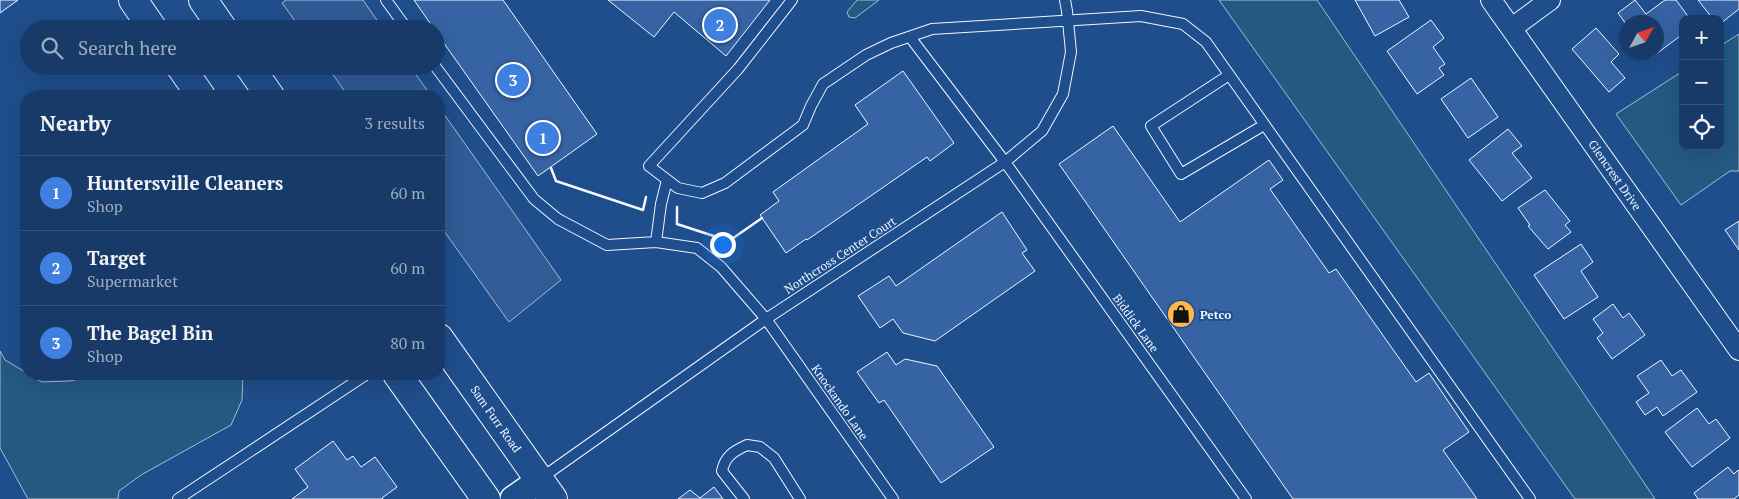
<!DOCTYPE html>
<meta charset="utf-8">
<style>
:root{--surface:#173a69;--page:#20416f;--text:#f1f3f6;--muted:#9eadc0;--line:#36547d;--accent:#e69b98}
body{margin:0;font-family:"PT Serif",serif;background:var(--page);color:var(--text)}
.controls{position:absolute;right:15px;top:15px;display:grid;overflow:hidden;border-radius:10px;box-shadow:0 5px 20px #0002}
.controls button{width:45px;height:45px;display:grid;place-items:center;padding:0;border:0;border-bottom:1px solid var(--line);background:var(--surface);color:var(--text);font:25px sans-serif}
.compass{position:absolute;left:1619px;top:15px;width:45px;height:45px;border-radius:50%;background:var(--surface);box-shadow:0 5px 20px #0002;rotate:50deg}
.you{position:absolute;left:722px;top:244px;width:18px;height:18px;margin:-12px;border:4px solid #fff;border-radius:50%;background:#1a73e8;box-shadow:0 0 0 8px #1a73e833}
.badge{display:grid;place-items:center;width:32px;height:32px;border-radius:50%;background:var(--accent);color:#fff;font-size:16px;font-weight:700}
.pin{position:absolute;translate:-50% -50%;border:2px solid #fff;box-shadow:0 1px 5px #0006}
.list{margin:0;padding:0;list-style:none}
h2{display:flex;justify-content:space-between;align-items:center;height:65px;margin:0;padding:0 20px;font-size:21px}
h2 small{font-size:16px;font-weight:400;color:var(--muted)}
.list li{display:grid;grid-template-columns:32px 1fr auto;gap:15px;align-items:center;box-sizing:border-box;height:75px;padding:0 20px;border-top:1px solid var(--line)}
.list b{display:block;font-size:19px;white-space:nowrap}
.list p{margin:0;font-size:16px;white-space:nowrap;color:var(--muted)}
.list em{font-size:16px;font-style:normal;color:var(--muted)}
.icon{flex:none;width:28px;height:28px;fill:none;stroke:currentColor;stroke-width:2;stroke-linecap:round;stroke-linejoin:round}
.map{position:relative;flex:none;width:1739px;height:499px;overflow:hidden}
.search{position:absolute;background:var(--surface);box-shadow:0 5px 20px #0002;left:20px;top:20px;width:425px;height:55px;display:flex;align-items:center;gap:12px;box-sizing:border-box;padding:0 18px;border-radius:28px;color:var(--muted);font-size:19px}
.panel{position:absolute;background:var(--surface);box-shadow:0 5px 20px #0002;left:20px;top:90px;width:425px;height:290px;border-radius:20px}
.map>svg:first-child{display:block}
.green{fill:#245a82;stroke:#a8bbd7}
.parking{fill:#305b95;stroke:#a8bbd7}
.building{fill:#3563a3;stroke:#f2f6ff}
.lines{fill:none;stroke-linecap:round;stroke-linejoin:round}
.service-casing{stroke:#f2f6ff;stroke-width:12}
.minor-casing{stroke:#f2f6ff;stroke-width:22}
.tertiary-casing{stroke:#f2f6ff;stroke-width:28}
.primary-casing{stroke:#f2f6ff;stroke-width:30}
.service{stroke:#1f4e8c;stroke-width:10}
.minor{stroke:#1f4e8c;stroke-width:20}
.tertiary{stroke:#1f4e8c;stroke-width:25}
.primary{stroke:#1f4e8c;stroke-width:28}
.wall{stroke:#f2f6ff;stroke-width:2.5}
.labels{text-anchor:middle;dominant-baseline:central;stroke-width:4;stroke-linejoin:round;paint-order:stroke}
.street-label{font-size:12px;fill:#f2f6ff;stroke:#1f4e8c}
.poi-label{font-size:12px;font-weight:bold;fill:#f2f6ff;stroke:#1f4e8c;text-anchor:start}
</style>
<div class="map">
<svg width="1739" height="499" viewBox="0 0 1739 499">
<rect width="100%" height="100%" fill="#1f4e8c"/>
<!-- green -->
<path class="green" d="M857,0H879L855,18L849,17L847,12Z
M1219,0H1317L1655,499H1575Z
M1739,34V171H1730L1681,205L1616,114L1683,71V146H1720V46Z
M0,351L5,360L42,382L69,381L91,377L96,374H243L242,400L231,425L141,475L119,491L118,499H28L0,448Z"/>
<!-- parking -->
<path class="parking" d="M286,0H363L383,29H301L282,3Z
M327,66H410L431,96H348Z
M439,107L561,280L509,322L439,224Z"/>
<!-- building -->
<path class="building" d="M0,0H18L0,13Z
M414,0H503L597,134L538,176L436,32V29H434Z
M608,0H770L726,56L674,12L654,37Z
M1355,0H1399L1409,17L1375,36Z
M1635,0L1646,14L1665,0H1676L1690,19H1683V34L1652,57L1649,52H1656V22H1626V24L1618,13Z
M1698,0H1739V9L1720,24V19H1713Z
M1431,20L1444,38L1433,47L1445,64L1439,68L1444,75L1417,94L1387,51Z
M1596,28L1619,54L1611,62L1625,78L1609,92L1572,49Z
M903,71L954,143L930,161L927,157L807,240L806,239L786,253L760,215L779,201L773,192L868,124L855,105Z
M1471,78L1498,117L1468,138L1441,99Z
M1113,126L1180,222L1269,160L1283,180L1270,189L1329,273L1336,269L1416,382L1429,373L1469,432L1443,450L1477,499H1293L1059,164Z
M1508,129L1522,146L1512,153L1532,178L1502,201L1469,160Z
M1545,190L1570,221L1565,225L1571,232L1548,249L1528,226L1530,225L1518,208Z
M1002,212L1027,250L1022,253L1035,271L935,341L903,333L893,319L880,328L858,296L889,276L896,286Z
M1739,221V250L1725,230Z
M1581,244L1593,262L1581,271L1598,297L1564,319L1534,275Z
M1613,304L1623,318L1629,313L1645,335L1612,359L1597,338L1603,333L1593,319Z
M887,352L896,365L905,359L937,366L994,447L941,483L884,400L879,403L857,372Z
M1661,360L1672,376L1681,370L1697,392L1663,416L1657,407L1645,415L1636,402L1649,393L1637,376Z
M1697,408L1709,424L1716,419L1730,438L1692,467L1665,432Z
M333,441L347,460L353,456L361,467L375,457L397,487L382,498L383,499H292L308,487L295,469Z
M1728,467L1734,474L1738,470L1739,471V495L1734,499H1698L1694,493Z
M714,487L723,499H678L690,490L700,498Z"/>
<g class="lines">
<defs>
<path id="service" d="M386,0L407,29
M792,0L738,69L649,166L678,188L702,193L725,183L803,125L811,106L823,84L866,55L891,43L932,29L1141,16L1183,24L1206,42L1530,499
M910,37L1005,162L1246,499
M435,66L534,199L558,219L607,245L656,242L697,248L721,267L766,319L893,499
M1229,75L1151,126L1181,174L1264,125
M656,242L661,204L667,180
M540,479L766,319L1005,162L1042,131L1063,94L1071,52L1067,11L1065,0
M178,499L367,374
M744,499L722,471C725,456 734,451 747,445L760,447L774,458L800,499"/>
<path id="minor" d="M1491,0L1739,350
M1512,28L1550,0"/>
<path id="tertiary" d="M513,499L540,480"/>
<path id="primary" d="M133,0L153,29
M203,0L223,29
M180,66L201,96
M249,66L270,96
M439,338L553,499
M397,374L486,499"/>
</defs>
<!-- service casing -->
<use href="#service" class="service-casing"/>
<!-- minor casing -->
<use href="#minor" class="minor-casing"/>
<!-- tertiary casing -->
<use href="#tertiary" class="tertiary-casing"/>
<!-- primary casing -->
<use href="#primary" class="primary-casing"/>
<!-- service -->
<use href="#service" class="service"/>
<!-- minor -->
<use href="#minor" class="minor"/>
<!-- tertiary -->
<use href="#tertiary" class="tertiary"/>
<!-- primary -->
<use href="#primary" class="primary"/>
<!-- wall -->
<path class="wall" d="M551,168L556,181L643,210L646,197
M677,207V224L729,241L762,218"/>
</g>
<!-- icons -->
<defs>
<symbol id="shop-disc" viewBox="-11 -11 22 22"><circle r="9.5" fill="#ffb74d" stroke="#1f4e8c"/><path d="M-5-2.5h2.3a2.7 3.5 0 0 1 5.4 0H5L5.5 6h-11ZM-1.5-2.5h3a1.5 2.3 0 0 0-3 0Z" fill="#111"/></symbol>
</defs>
<g fill-rule="evenodd">
<use href="#shop-disc" x="1165" y="298" width="32" height="32"/>
</g>
<g class="labels">
<!-- street labels -->
<g class="street-label">
<text transform="translate(1615 175) rotate(55)">Glencrest Drive</text>
<text transform="translate(840 255) rotate(-33)">Northcross Center Court</text>
<text transform="translate(1136 323) rotate(54)">Biddick Lane</text>
<text transform="translate(840 402) rotate(55)">Knockando Lane</text>
<text transform="translate(496 419) rotate(55)">Sam Furr Road</text>
</g>
<!-- poi labels -->
<g class="poi-label">
<text x="1200" y="314">Petco</text>
</g>
</g>
</svg>
<div class="controls">
<button>+</button>
<button>−</button>
<button><svg class="icon" aria-label="locate" viewBox="0 0 24 24"><circle cx="12" cy="12" r="6"/><path d="M12 2v4M12 18v4M2 12h4M18 12h4"/></svg></button>
</div>
<svg class="compass" viewBox="-18 -18 36 36"><path d="M0-13l5 13h-10z" fill="#e53935"/><path d="M0 13l5-13h-10z" fill="#9eadc0"/></svg>
<div class="you"></div>
<div class="pin badge" style="left:543px;top:138px;background:#3f7fe0">1</div>
<div class="pin badge" style="left:720px;top:25px;background:#3f7fe0">2</div>
<div class="pin badge" style="left:513px;top:80px;background:#3f7fe0">3</div>
<div class="search"><svg class="icon" aria-label="search" viewBox="0 0 24 24"><circle cx="10" cy="10" r="6"/><path d="M15 15l6 6"/></svg>Search here</div>
<section class="panel">
<h2>Nearby<small>3 results</small></h2>
<ul class="list">
<li><span class="badge" style="background:#3f7fe0">1</span><div><b>Huntersville Cleaners</b><p>Shop</p></div><em>60 m</em></li>
<li><span class="badge" style="background:#3f7fe0">2</span><div><b>Target</b><p>Supermarket</p></div><em>60 m</em></li>
<li><span class="badge" style="background:#3f7fe0">3</span><div><b>The Bagel Bin</b><p>Shop</p></div><em>80 m</em></li>
</ul>
</section>
</div>
